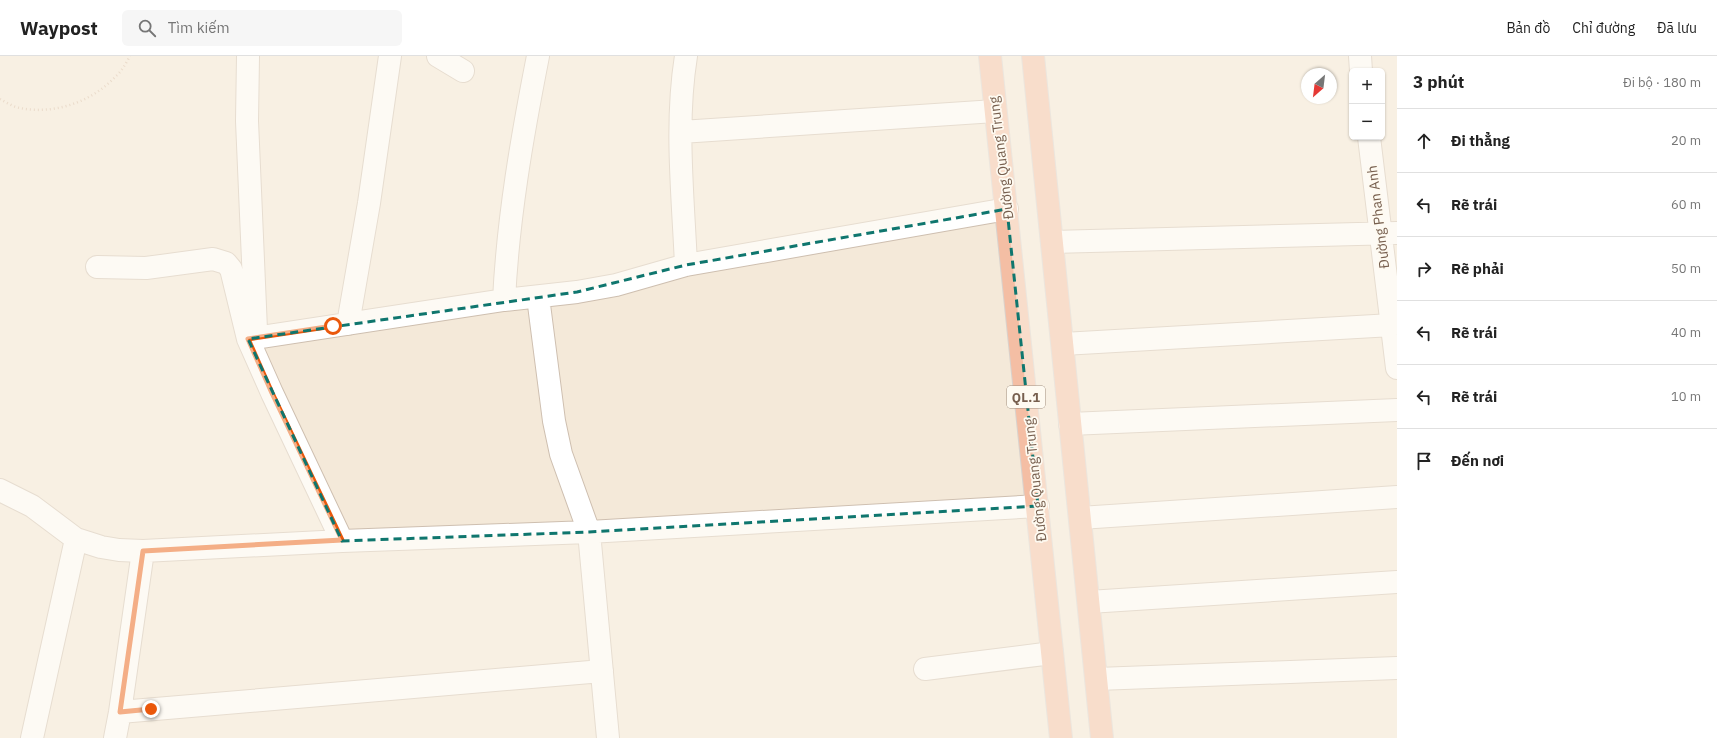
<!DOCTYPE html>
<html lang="vi">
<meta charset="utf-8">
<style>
:root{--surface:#fff;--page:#f6f6f6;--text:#222;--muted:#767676;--line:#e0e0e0}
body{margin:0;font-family:"IBM Plex Sans",sans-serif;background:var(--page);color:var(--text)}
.controls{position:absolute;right:12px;top:12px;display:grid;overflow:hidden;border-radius:6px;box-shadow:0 1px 3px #0004}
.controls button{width:36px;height:36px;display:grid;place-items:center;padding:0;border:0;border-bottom:1px solid var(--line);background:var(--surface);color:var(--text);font:20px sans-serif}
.compass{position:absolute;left:1301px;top:12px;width:36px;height:36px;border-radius:50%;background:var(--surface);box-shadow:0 1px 3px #0004;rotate:208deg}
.stop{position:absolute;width:12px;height:12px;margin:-9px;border:3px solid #ea580c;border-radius:50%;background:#fff}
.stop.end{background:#ea580c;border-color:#fff;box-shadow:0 1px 4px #0008}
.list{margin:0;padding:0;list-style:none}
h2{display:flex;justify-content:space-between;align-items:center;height:52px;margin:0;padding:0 16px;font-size:17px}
h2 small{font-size:13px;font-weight:400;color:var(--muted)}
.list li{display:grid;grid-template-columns:26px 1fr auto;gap:12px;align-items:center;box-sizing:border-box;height:64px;padding:0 16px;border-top:1px solid var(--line)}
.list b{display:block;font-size:15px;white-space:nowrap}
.list em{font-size:13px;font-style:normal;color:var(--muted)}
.icon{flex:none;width:22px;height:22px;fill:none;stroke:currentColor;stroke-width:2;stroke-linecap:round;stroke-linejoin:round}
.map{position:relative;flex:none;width:1397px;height:682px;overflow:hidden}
header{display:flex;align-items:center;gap:24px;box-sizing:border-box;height:56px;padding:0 20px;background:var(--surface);border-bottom:1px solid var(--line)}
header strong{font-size:19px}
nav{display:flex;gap:22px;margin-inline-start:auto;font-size:14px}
.search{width:280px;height:36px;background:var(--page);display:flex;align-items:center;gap:10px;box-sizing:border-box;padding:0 14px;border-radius:6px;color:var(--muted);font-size:15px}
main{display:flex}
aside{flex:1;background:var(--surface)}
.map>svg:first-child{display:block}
.residential{fill:#f4e9d9;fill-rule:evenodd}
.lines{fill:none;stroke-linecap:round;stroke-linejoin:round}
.street-casing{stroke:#cebfb0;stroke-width:24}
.highway-casing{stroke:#d9d2cd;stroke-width:24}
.path{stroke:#d6bba5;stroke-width:2.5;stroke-dasharray:1 3;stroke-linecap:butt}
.street{stroke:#fff;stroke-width:22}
.highway{stroke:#f4bea4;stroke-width:22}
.route{stroke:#ea580c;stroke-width:5}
.marked{fill:none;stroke:#0f766e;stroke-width:3;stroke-dasharray:8 5;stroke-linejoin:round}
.labels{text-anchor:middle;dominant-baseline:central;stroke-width:3.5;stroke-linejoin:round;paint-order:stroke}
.shield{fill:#fefaf1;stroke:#a08e7f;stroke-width:1}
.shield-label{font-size:13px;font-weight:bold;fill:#775f4e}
.street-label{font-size:14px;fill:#775f4e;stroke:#fefaf1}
</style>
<header>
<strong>Waypost</strong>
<div class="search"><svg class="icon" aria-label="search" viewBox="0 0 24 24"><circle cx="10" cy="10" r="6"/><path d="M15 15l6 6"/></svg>Tìm kiếm</div>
<nav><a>Bản đồ</a><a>Chỉ đường</a><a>Đã lưu</a></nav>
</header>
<main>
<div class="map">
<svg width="1397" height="682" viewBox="0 0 1397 682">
<rect width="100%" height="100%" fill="#fcf6eb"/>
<!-- residential -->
<path class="residential" d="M0,0H1397V682H0ZM1352,15H1382V81H1352ZM1307,18H1331V42H1307Z"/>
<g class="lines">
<defs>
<path id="street" d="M248,0L247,65L256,274
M438,0L463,15
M686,0C675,68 683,140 686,209
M1360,0L1361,15
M681,76L995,55
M1369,81L1397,312
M1052,186L1397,177
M97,211L146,212L213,203L226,207L231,213L248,283L272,337L342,485
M538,241L554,365L561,398L589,476L608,682
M504,244C508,162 522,81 538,0
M348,268L369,147L390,0
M248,283L504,244L577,236L616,229L686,209L1007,153
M1063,288L1392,269
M1070,368L1397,354
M0,434L32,450L76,483L101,491L119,494L143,495L342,485L589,476L1038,450
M1080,462L1397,441
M1089,546L1397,526
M925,613L1052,597
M1097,623L1397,612
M120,656L602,615
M32,682L76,483
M115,682L120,656L143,495"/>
<path id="highway" d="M990,0L1061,682
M1033,0L1102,682"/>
</defs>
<!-- street casing -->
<use href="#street" class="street-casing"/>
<!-- highway casing -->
<use href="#highway" class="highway-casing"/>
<!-- path -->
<path class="path" d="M0,43C6,46 13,51 20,52C54,59 92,46 116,20C122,15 126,7 130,0"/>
<!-- street -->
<use href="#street" class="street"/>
<!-- highway -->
<use href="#highway" class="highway"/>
</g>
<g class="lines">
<!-- route -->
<path class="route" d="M151,653L120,656L143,495L342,484L272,337L248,283L333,270"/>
</g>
<!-- marked area -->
<path d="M0 0H1397V682H0ZM1007,153L1038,450L589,476L342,485L248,283L577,236L686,209Z" fill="#fcf6eb" fill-opacity=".55" fill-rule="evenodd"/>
<path class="marked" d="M1007,153L1038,450L589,476L342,485L248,283L577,236L686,209Z"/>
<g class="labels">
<!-- shield labels -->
<rect class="shield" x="1007" y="330" width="38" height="22" rx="3"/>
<g class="shield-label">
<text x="1026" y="341">QL.1</text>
</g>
<!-- street labels -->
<g class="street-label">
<text transform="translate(1001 102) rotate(-97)">Đường Quang Trung</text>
<text transform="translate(1378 161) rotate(-97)">Đường Phan Anh</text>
<text transform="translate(1035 424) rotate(-96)">Đường Quang Trung</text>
</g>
</g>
</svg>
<div class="controls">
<button>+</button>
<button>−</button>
</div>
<svg class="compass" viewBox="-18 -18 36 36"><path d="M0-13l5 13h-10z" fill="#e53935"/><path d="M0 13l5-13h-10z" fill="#767676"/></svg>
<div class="stop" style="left:333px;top:270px"></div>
<div class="stop end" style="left:151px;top:653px"></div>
</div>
<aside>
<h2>3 phút<small>Đi bộ · 180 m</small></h2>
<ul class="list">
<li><svg class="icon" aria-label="ahead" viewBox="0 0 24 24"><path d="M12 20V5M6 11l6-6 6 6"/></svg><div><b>Đi thẳng</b></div><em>20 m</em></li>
<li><svg class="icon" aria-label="left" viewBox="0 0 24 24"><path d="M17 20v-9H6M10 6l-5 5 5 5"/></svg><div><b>Rẽ trái</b></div><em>60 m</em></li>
<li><svg class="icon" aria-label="right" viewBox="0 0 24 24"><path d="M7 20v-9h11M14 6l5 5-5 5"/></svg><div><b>Rẽ phải</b></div><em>50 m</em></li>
<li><svg class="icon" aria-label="left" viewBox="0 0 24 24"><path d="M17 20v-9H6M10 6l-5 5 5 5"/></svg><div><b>Rẽ trái</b></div><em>40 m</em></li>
<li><svg class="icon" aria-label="left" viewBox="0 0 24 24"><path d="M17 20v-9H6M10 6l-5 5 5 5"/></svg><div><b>Rẽ trái</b></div><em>10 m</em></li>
<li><svg class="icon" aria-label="arrive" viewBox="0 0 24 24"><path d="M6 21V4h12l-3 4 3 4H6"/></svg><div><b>Đến nơi</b></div></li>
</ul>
</aside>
</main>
